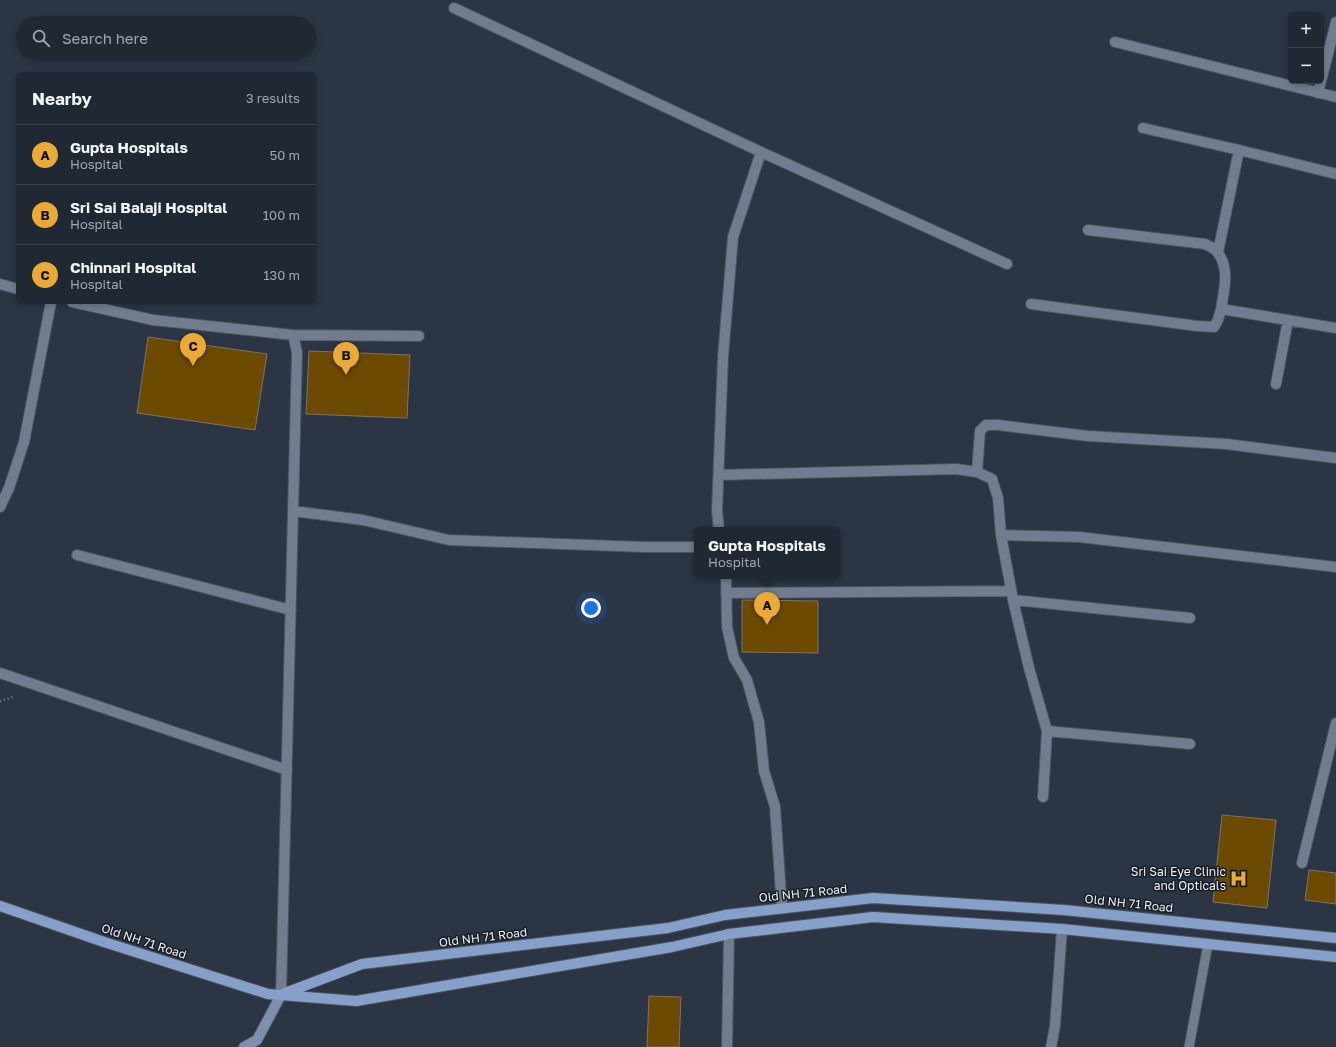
<!DOCTYPE html>
<meta charset="utf-8">
<style>
:root{--surface:#202833;--page:#2d343f;--text:#f1f3f6;--muted:#a2a6ac;--line:#3d444e;--accent:#eaaa38}
body{margin:0;font-family:"Golos Text",sans-serif;background:var(--page);color:var(--text)}
.controls{position:absolute;right:12px;top:12px;display:grid;overflow:hidden;border-radius:6px;box-shadow:0 2px 6px #0003}
.controls button{width:36px;height:36px;display:grid;place-items:center;padding:0;border:0;border-bottom:1px solid var(--line);background:var(--surface);color:var(--text);font:20px sans-serif}
.you{position:absolute;left:591px;top:608px;width:14px;height:14px;margin:-10px;border:3px solid #fff;border-radius:50%;background:#1a73e8;box-shadow:0 0 0 6px #1a73e833}
.badge{display:grid;place-items:center;width:26px;height:26px;border-radius:50%;background:var(--accent);color:#111;font-size:13px;font-weight:700}
.pin{position:absolute;translate:-50% -33px;filter:drop-shadow(0 1px 2px #0008)}
.pin::after{content:'';position:absolute;top:21px;width:14px;height:12px;background:inherit;clip-path:polygon(0 0,100% 0,50% 100%)}
.popup{position:absolute;left:694px;top:527px;width:146px;height:52px;box-sizing:border-box;display:grid;place-content:center;border-radius:6px;background:var(--surface);filter:drop-shadow(0 1px 3px #0005);font-size:13px;white-space:nowrap;color:var(--muted)}
.popup b{font-size:15px;color:var(--text)}
.popup::after{content:'';position:absolute;left:50%;top:100%;margin-left:-8px;border:8px solid transparent;border-top-color:var(--surface)}
.list{margin:0;padding:0;list-style:none}
h2{display:flex;justify-content:space-between;align-items:center;height:52px;margin:0;padding:0 16px;font-size:17px}
h2 small{font-size:13px;font-weight:400;color:var(--muted)}
.list li{display:grid;grid-template-columns:26px 1fr auto;gap:12px;align-items:center;box-sizing:border-box;height:60px;padding:0 16px;border-top:1px solid var(--line)}
.list b{display:block;font-size:15px;white-space:nowrap}
.list p{margin:0;font-size:13px;white-space:nowrap;color:var(--muted)}
.list em{font-size:13px;font-style:normal;color:var(--muted)}
.icon{flex:none;width:22px;height:22px;fill:none;stroke:currentColor;stroke-width:2;stroke-linecap:round;stroke-linejoin:round}
.map{position:relative;flex:none;width:1336px;height:1047px;overflow:hidden}
.search{position:absolute;background:var(--surface);box-shadow:0 2px 6px #0003;left:16px;top:16px;width:300px;height:44px;display:flex;align-items:center;gap:10px;box-sizing:border-box;padding:0 14px;border-radius:22px;color:var(--muted);font-size:15px}
.panel{position:absolute;background:var(--surface);box-shadow:0 2px 6px #0003;left:16px;top:72px;width:300px;height:232px;border-radius:6px}
.map>svg:first-child{display:block}
.building{fill:#6d4a02;stroke:#7f7361}
.lines{fill:none;stroke-linecap:round;stroke-linejoin:round}
.lane-casing{stroke:#4c5360;stroke-width:11}
.street-casing{stroke:#4c5360;stroke-width:12}
.secondary-casing{stroke:#4c5360;stroke-width:12}
.primary-casing{stroke:#4c5360;stroke-width:12}
.path{stroke:#757d8a;stroke-width:2.5;stroke-dasharray:1 3;stroke-linecap:butt}
.lane{stroke:#717d8e;stroke-width:9}
.street{stroke:#717d8e;stroke-width:10}
.secondary{stroke:#7c8fac;stroke-width:10}
.primary{stroke:#86a0ca;stroke-width:10}
.labels{text-anchor:middle;dominant-baseline:central;stroke-width:3;stroke-linejoin:round;paint-order:stroke}
.poi-label{font-size:12px;fill:#eaf0fa;stroke:#181c23;text-anchor:end}
.street-label{font-size:12px;fill:#eaf0fa;stroke:#181c23}
</style>
<div class="map">
<svg width="1336" height="1047" viewBox="0 0 1336 1047">
<rect width="100%" height="100%" fill="#2b3544"/>
<!-- building -->
<path class="building" d="M148,337L267,354L255,430L137,413Z
M309,351L410,355L407,418L306,414Z
M742,600L818,601V653L742,652Z
M1222,815L1276,820L1267,908L1213,902Z
M1309,870L1336,873V904L1305,900Z
M649,996L681,997L679,1047H647Z"/>
<g class="lines">
<defs>
<path id="lane" d="M1189,1047L1208,944"/>
<path id="street" d="M454,8L761,152L733,237L723,357L717,511L719,530
M1115,42L1336,97
M1318,93L1336,22
M1143,128L1239,150L1336,174
M761,152L1007,264
M1088,230L1205,244C1209,246 1216,249 1218,253C1230,269 1224,291 1221,309
M1218,252L1239,150
M0,284L18,289
M72,302L153,320L293,335L297,352L281,995
M1031,304L1197,326L1214,327L1218,320L1221,309L1336,328
M293,335L419,336
M1276,384L1288,320
M977,472L980,431L986,425H998L1088,436L1226,444L1336,458
M719,475L956,469L977,472L992,479L998,498L1001,535L1013,600L1029,668L1047,731L1043,797
M0,507L9,488L24,442L51,302
M293,511L363,520L449,540L644,547H697
M1001,535L1079,537L1336,567
M77,555L291,610
M726,576L727,627L734,658L747,680L759,722L764,771L775,807L782,908
M726,593L1011,591
M1013,600L1190,618
M0,673L287,770
M1047,731L1190,744
M1302,863L1336,723
M727,1047L729,934
M1051,1047L1055,1026L1062,929"/>
<path id="secondary" d="M244,1047L257,1040L281,995"/>
<path id="primary" d="M0,906L104,942L268,994L356,1001L672,947L729,934L873,917L1062,929L1336,957
M285,993L362,964L668,928L725,915L873,898L1064,910L1336,938"/>
</defs>
<!-- lane casing -->
<use href="#lane" class="lane-casing"/>
<!-- street casing -->
<use href="#street" class="street-casing"/>
<!-- secondary casing -->
<use href="#secondary" class="secondary-casing"/>
<!-- primary casing -->
<use href="#primary" class="primary-casing"/>
<!-- path -->
<path class="path" d="M0,701L13,697V695"/>
<!-- lane -->
<use href="#lane" class="lane"/>
<!-- street -->
<use href="#street" class="street"/>
<!-- secondary -->
<use href="#secondary" class="secondary"/>
<!-- primary -->
<use href="#primary" class="primary"/>
</g>
<!-- icons -->
<defs>
<symbol id="hospital-bare" viewBox="-9 -9 18 18"><path d="M-5-5h3v3.5h4V-5h3V5h-3V1.5h-4V5h-3Z" fill="#eaaa38" stroke="#181c23" stroke-width="2.5" paint-order="stroke"/></symbol>
</defs>
<g fill-rule="evenodd">
<use href="#hospital-bare" x="1226" y="866" width="25" height="25"/>
</g>
<g class="labels">
<!-- poi labels -->
<g class="poi-label">
<text x="1226" y="871">Sri Sai Eye Clinic<tspan x="1226" dy="14">and Opticals</tspan></text>
</g>
<!-- street labels -->
<g class="street-label">
<text transform="translate(803 893) rotate(-6)">Old NH 71 Road</text>
<text transform="translate(1129 903) rotate(6)">Old NH 71 Road</text>
<text transform="translate(483 937) rotate(-7)">Old NH 71 Road</text>
<text transform="translate(144 941) rotate(18)">Old NH 71 Road</text>
</g>
</g>
</svg>
<div class="controls">
<button>+</button>
<button>−</button>
</div>
<div class="you"></div>
<div class="pin badge" style="left:767px;top:625px">A</div>
<div class="popup"><b>Gupta Hospitals</b>Hospital</div>
<div class="pin badge" style="left:346px;top:375px">B</div>
<div class="pin badge" style="left:193px;top:366px">C</div>
<div class="search"><svg class="icon" aria-label="search" viewBox="0 0 24 24"><circle cx="10" cy="10" r="6"/><path d="M15 15l6 6"/></svg>Search here</div>
<section class="panel">
<h2>Nearby<small>3 results</small></h2>
<ul class="list">
<li><span class="badge">A</span><div><b>Gupta Hospitals</b><p>Hospital</p></div><em>50 m</em></li>
<li><span class="badge">B</span><div><b>Sri Sai Balaji Hospital</b><p>Hospital</p></div><em>100 m</em></li>
<li><span class="badge">C</span><div><b>Chinnari Hospital</b><p>Hospital</p></div><em>130 m</em></li>
</ul>
</section>
</div>
